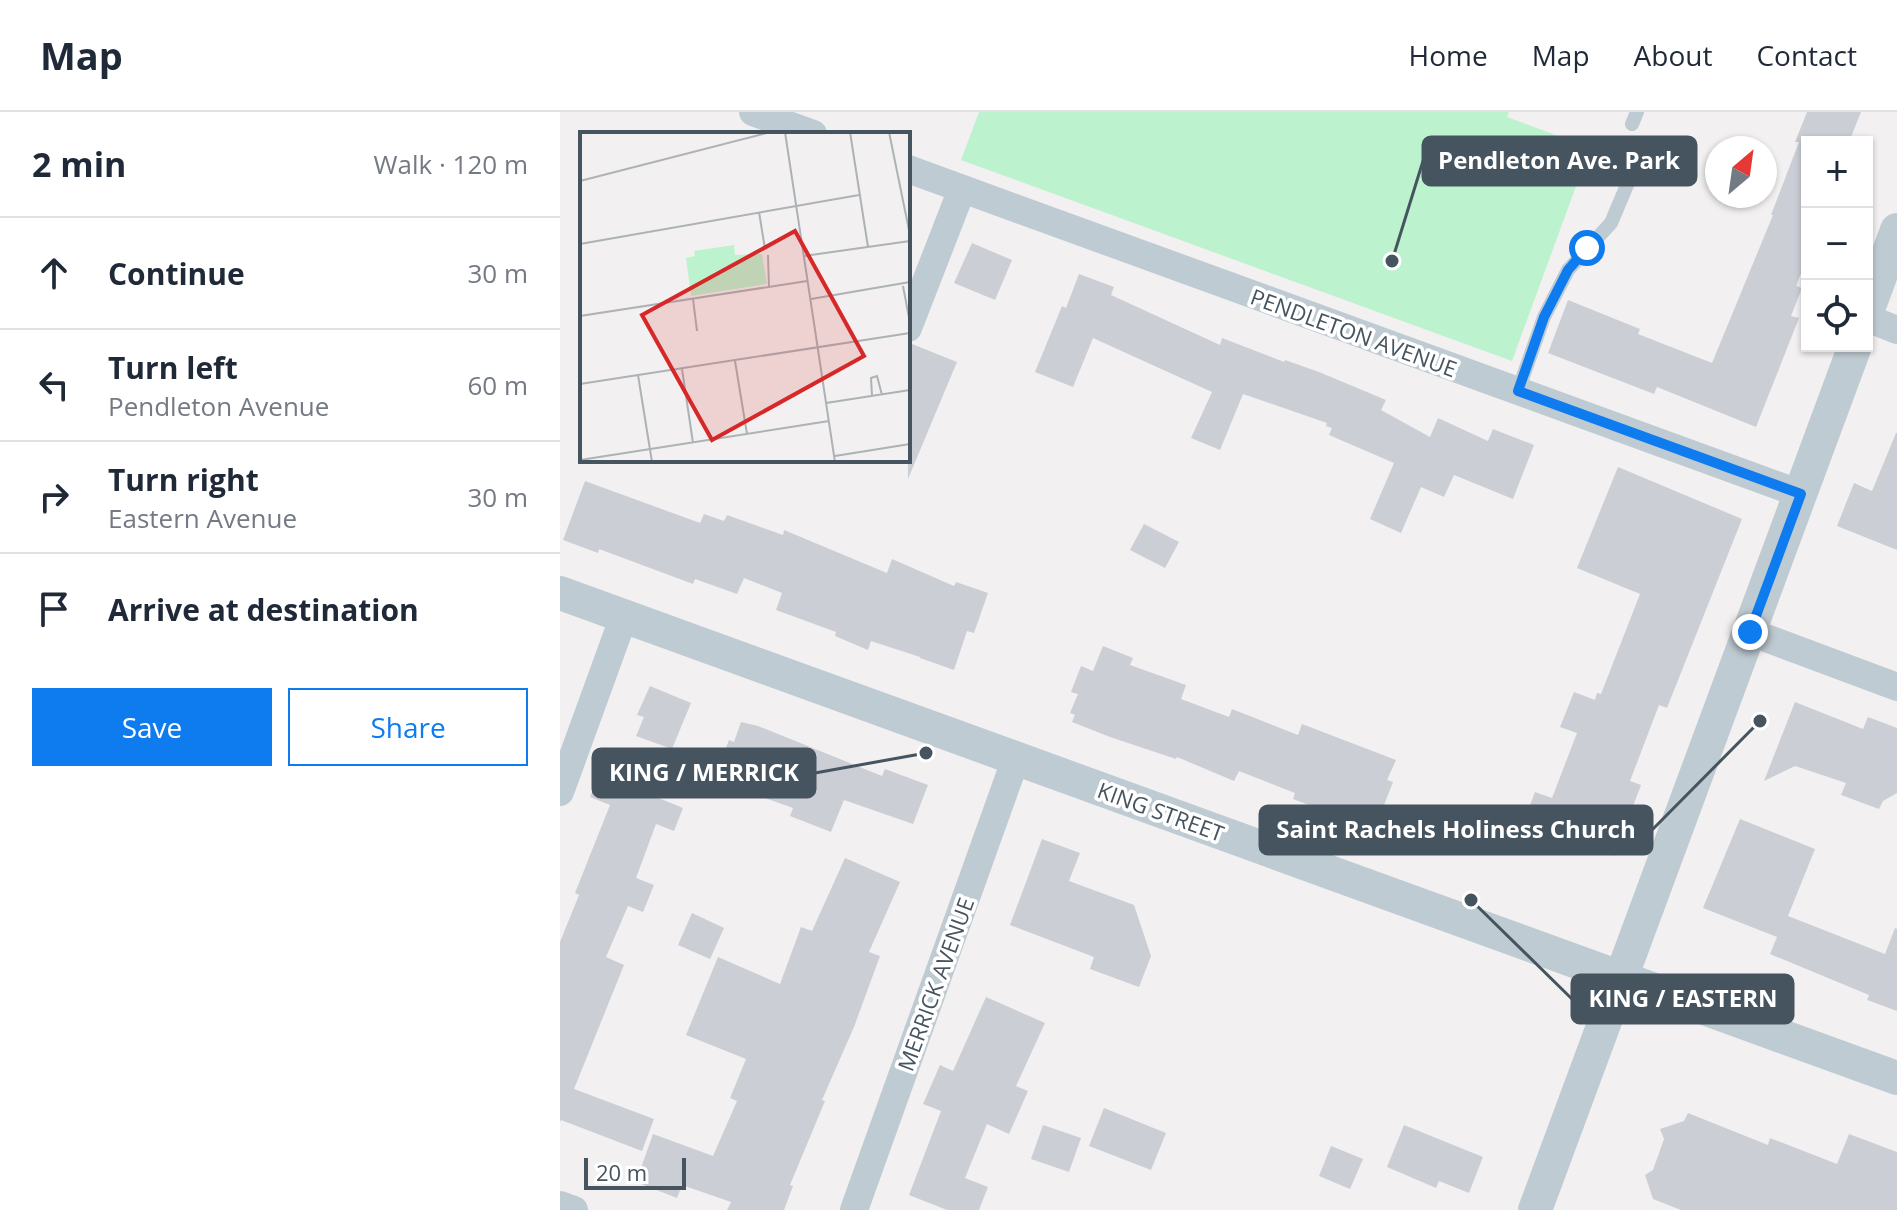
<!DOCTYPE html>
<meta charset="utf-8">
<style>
:root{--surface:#fff;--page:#f2f2f3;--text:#1f2937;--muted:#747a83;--line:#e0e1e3;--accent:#0e7cee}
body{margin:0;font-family:"Open Sans",sans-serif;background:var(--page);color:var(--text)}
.controls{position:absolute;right:24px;top:24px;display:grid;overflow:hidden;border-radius:0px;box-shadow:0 2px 6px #0004}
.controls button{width:72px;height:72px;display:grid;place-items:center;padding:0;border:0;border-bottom:2px solid var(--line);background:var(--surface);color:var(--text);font:40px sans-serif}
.compass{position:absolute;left:1145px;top:24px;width:72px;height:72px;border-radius:50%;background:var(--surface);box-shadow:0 2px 6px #0004;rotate:29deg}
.scale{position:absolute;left:24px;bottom:20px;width:102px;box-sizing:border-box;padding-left:8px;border:4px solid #46545f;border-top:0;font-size:22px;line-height:28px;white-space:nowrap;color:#46545f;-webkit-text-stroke:6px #fff;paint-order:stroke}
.stop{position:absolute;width:24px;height:24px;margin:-18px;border:6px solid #0e7cee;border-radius:50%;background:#fff}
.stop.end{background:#0e7cee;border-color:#fff;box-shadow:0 2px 8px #0008}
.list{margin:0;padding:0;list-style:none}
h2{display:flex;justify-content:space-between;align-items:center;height:104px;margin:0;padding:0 32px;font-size:34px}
h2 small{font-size:26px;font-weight:400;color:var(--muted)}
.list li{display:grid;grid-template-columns:52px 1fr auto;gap:24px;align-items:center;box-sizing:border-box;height:112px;padding:0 32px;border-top:2px solid var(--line)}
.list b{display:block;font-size:30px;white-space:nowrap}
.list p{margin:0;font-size:26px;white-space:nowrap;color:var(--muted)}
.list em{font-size:26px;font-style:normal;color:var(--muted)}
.actions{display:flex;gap:16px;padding:24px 32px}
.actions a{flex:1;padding:18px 0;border:2px solid var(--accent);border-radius:0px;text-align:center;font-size:28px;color:var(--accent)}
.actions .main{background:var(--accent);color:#fff}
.icon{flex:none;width:44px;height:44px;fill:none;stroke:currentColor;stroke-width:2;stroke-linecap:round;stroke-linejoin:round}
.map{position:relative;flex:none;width:1337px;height:1098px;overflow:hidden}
header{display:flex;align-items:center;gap:48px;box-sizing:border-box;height:112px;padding:0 40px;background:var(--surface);border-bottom:2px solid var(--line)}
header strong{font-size:38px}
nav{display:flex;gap:44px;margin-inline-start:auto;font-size:28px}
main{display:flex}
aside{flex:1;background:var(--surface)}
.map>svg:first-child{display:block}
.green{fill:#bcf2ce}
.building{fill:#cbcfd5}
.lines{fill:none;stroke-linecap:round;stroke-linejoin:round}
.service{stroke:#bfcbd2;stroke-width:14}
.minor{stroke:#bfcbd2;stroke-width:28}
.tertiary{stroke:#bfcbd2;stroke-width:34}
.route{stroke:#0e7cee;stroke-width:10}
.labels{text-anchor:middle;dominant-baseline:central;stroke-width:7;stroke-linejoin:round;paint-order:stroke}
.street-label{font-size:22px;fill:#46545f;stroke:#fff}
.inset-road{fill:none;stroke:#adb2b6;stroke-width:2}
.view{fill:#d62828;fill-opacity:0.15;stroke:#d62828;stroke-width:4}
.inset-edge{fill:none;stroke:#46545f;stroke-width:4}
.leader{fill:none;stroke:#46545f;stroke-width:3}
.callout-dot{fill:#46545f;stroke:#fff;stroke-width:3}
.callout{fill:#46545f;stroke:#46545f;stroke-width:3}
.callout-label{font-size:24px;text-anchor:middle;font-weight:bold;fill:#fff}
</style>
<header>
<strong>Map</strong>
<nav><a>Home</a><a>Map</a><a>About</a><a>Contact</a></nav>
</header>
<main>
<aside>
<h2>2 min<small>Walk · 120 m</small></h2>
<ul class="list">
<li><svg class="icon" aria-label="ahead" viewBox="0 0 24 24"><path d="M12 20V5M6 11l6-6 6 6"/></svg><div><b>Continue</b></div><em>30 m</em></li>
<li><svg class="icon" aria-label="left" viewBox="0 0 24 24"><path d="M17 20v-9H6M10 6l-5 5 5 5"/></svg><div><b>Turn left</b><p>Pendleton Avenue</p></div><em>60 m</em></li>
<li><svg class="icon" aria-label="right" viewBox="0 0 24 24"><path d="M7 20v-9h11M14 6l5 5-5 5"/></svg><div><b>Turn right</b><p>Eastern Avenue</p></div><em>30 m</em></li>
<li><svg class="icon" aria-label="arrive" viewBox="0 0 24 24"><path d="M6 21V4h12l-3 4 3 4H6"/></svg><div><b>Arrive at destination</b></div></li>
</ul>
<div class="actions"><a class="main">Save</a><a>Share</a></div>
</aside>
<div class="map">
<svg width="1337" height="1098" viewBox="0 0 1337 1098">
<rect width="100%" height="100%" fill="#f2f0f0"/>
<!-- green -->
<path class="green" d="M419,0H949L947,5L1030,36L952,249L401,48Z"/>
<!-- building -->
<path class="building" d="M1247,0H1301L1289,30H1247V146L1236,174L1242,176L1231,204L1239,206L1196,315L1097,275L1094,282L988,241L1008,188L1080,217L1078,222L1152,251L1213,103H1211L1239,30H1235Z
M412,131L452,148L435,188L394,171Z
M519,162L554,175L551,183L660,233L662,226L724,250L725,248L759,260L826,288L821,298L870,325L878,306L928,329L933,317L974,333L953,387L894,363L884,385L861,375L841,421L810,407L834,351L769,323L772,316L766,314L767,311L683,282L660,338L631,326L652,280L533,226L513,275L475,260L502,194L506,196Z
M352,232L397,250L348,367V233Z
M1336,321H1337V438L1277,414L1294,371L1312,379Z
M1058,355L1182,407L1107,596L1099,593L1070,669L1081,673L1054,744L964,709L975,680L992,686L1017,621L1000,615L1014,580L1035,588L1037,581L1041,582L1080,482L1017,456Z
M25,369L140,411L144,402L164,409L167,403L223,423L224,418L327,461L332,447L394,474L396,470L428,481L414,521L407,519L394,558L360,546V545L311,529L308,538L275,524L276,520L216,498L222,481L184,466L177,482L135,467L133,472L39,437L38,441L3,428Z
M584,412L619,430L605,456L570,438Z
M543,534L573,546L570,553L626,573L621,587L669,605L672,597L738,623L742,612L836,648L827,668L833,670L819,706L813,704L809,716L733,687L735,681L679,659L674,669L617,645L616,647L550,625L512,610L515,603L510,601L518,582L511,580L521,554L533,559Z
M90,574L131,591L112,637L76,624L84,605L77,603Z
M1235,590L1303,617L1308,605L1337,616V681L1323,689L1319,697L1281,683L1286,671L1235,654L1204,669Z
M181,610L198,614L322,664L325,657L368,673L353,712L284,688L271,720L230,704L233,696L166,672L170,659L159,655L169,628L174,630Z
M40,662L123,696L114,719L96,712L76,766L94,773L83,800L68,794L46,845L64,853L14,977L94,1007L82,1039L1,1008L0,1010V830L19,783L15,781L50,693L30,685Z
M1180,707L1255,737L1228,804L1325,842L1335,816L1337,817V899L1307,888L1309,883L1210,842L1217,825L1143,796Z
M482,727L520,741L509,769L574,793L591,844L579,875L530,857L534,845L450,813Z
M285,746L340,770L309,840L320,844L294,915L262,988L265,989L230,1073L233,1074L224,1098H167L171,1090L122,1073L117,1086L76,1070L93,1022L153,1044L177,989L170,986L186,947L126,923L158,845L220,872L241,815L252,819Z
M132,801L164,816L150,847L118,833Z
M426,885L485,911L456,974L468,979L449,1022L427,1012L405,1066L428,1075L419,1098H387L349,1083L381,999L363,992L380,953L393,959Z
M544,996L606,1021L591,1058L529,1034Z
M1128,1001L1208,1033L1210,1026L1277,1052L1289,1022L1337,1040V1098H1121L1093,1087L1085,1063L1093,1058L1104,1027L1100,1017L1124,1009Z
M483,1013L521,1026L509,1060L471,1047Z
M844,1013L923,1045L909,1081L879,1069L876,1076L827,1055Z
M771,1034L803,1047L790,1077L759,1064Z"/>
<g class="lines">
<!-- service -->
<path class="service" d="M1072,12L1077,0
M958,279L984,205L1008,158L1051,111L1070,66"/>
<!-- minor -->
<path class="minor" d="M193,0L253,22
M348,57L1241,382
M1307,206L1337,218
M348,216L402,77
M1190,520L1337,575
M0,680L64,504
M0,1093L14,1098
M294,1098L456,646"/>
<!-- tertiary -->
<path class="tertiary" d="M1307,200L1337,118
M0,481L1337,966
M975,1098L1295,234"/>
</g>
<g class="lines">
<!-- route -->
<path class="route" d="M1027,136L1008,158L984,205L958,279L1241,382L1190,520"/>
</g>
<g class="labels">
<!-- street labels -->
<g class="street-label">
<text transform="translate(794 220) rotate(20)">PENDLETON AVENUE</text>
<text transform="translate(601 699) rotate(20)">KING STREET</text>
<text transform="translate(375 872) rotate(-70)">MERRICK AVENUE</text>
</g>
</g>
<!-- overview -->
<g transform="translate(20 20)">
<rect width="330" height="330" fill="#f2f0f0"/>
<path d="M154,113L155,123L182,122L187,152L111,164L106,126L115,124L114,119Z" fill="#bcf2ce"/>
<path class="inset-road" d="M205,0L255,330M270,0L288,115M309,0L330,103M0,49L191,0M179,80L185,117M0,112L279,63M188,123L189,155M224,124L330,109M323,154L330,191M113,167L117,199M231,167L330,150M0,184L227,149M155,229L167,302M102,237L113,311M58,243L72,330M0,252L330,201M292,264L291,246L297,244L302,263M246,271L330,258M255,324L330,312M0,328L249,289"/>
<path class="view" d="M215,99L284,224L132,308L62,183Z"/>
<rect width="330" height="330" class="inset-edge"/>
</g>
<!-- callouts -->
<path class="leader" d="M832 149L863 49M366 641L255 661M1200 609L1092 718M911 788L1012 887"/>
<g class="callout-dot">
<circle cx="832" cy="149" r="8"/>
<circle cx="366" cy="641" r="8"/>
<circle cx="1200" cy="609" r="8"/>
<circle cx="911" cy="788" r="8"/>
</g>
<g class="callout">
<rect x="863" y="25" width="273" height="48" rx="8"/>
<rect x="33" y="637" width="222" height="48" rx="8"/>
<rect x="700" y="694" width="392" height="48" rx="8"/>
<rect x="1012" y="863" width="221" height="48" rx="8"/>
</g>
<g class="callout-label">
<text x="999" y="57">Pendleton Ave. Park</text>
<text x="144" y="669">KING / MERRICK</text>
<text x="896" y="726">Saint Rachels Holiness Church</text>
<text x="1123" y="895">KING / EASTERN</text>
</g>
</svg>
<div class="controls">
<button>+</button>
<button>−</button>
<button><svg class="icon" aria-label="locate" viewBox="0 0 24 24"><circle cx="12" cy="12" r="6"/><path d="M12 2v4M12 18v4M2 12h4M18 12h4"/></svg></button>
</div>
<svg class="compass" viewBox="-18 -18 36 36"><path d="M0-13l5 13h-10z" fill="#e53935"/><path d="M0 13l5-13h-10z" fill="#747a83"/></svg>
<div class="scale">20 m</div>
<div class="stop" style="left:1027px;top:136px"></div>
<div class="stop end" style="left:1190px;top:520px"></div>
</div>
</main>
